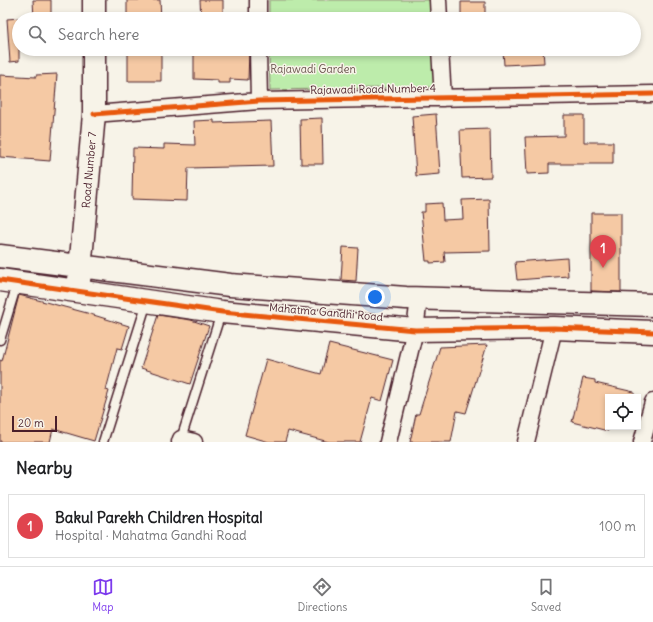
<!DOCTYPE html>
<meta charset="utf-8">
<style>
:root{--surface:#fff;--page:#f6f6f6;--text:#202124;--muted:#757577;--line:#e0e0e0;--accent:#7c3aed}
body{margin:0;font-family:Delius,sans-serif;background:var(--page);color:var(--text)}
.controls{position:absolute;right:12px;bottom:12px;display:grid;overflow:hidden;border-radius:0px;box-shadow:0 2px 6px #0003}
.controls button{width:36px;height:36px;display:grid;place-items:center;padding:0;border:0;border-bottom:1px solid var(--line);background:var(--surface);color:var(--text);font:20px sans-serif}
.scale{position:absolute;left:12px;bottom:10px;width:45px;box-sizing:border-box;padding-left:4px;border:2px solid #4a1f2b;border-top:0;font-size:11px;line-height:14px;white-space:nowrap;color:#4a1f2b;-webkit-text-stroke:3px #f7f3e8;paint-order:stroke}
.you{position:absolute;left:375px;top:297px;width:14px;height:14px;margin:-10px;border:3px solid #fff;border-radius:50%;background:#1a73e8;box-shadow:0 0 0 6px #1a73e833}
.badge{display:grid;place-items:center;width:26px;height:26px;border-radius:50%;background:var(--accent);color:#fff;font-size:13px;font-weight:700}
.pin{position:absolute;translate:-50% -33px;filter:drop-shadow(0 1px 2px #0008)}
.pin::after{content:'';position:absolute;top:21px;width:14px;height:12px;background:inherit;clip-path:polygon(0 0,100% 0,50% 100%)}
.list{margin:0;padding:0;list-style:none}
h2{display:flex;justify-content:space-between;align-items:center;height:52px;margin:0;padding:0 16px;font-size:17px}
h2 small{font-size:13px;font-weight:400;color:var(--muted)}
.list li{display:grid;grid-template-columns:26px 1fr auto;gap:12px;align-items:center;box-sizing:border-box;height:64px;margin:0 8px 8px;padding:0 8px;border:1px solid var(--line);border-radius:0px}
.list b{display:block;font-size:15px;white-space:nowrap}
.list p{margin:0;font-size:13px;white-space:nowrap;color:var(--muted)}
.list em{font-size:13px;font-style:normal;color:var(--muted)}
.icon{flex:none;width:22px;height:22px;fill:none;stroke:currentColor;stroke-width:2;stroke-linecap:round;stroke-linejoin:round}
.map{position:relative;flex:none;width:653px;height:442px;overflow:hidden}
.search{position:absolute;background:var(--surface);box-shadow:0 2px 6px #0003;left:12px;right:12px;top:12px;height:44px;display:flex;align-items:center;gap:10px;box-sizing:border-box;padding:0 14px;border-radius:22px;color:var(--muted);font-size:15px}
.sheet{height:124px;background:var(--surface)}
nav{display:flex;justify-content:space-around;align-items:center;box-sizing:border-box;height:56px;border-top:1px solid var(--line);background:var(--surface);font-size:11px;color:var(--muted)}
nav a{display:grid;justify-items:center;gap:2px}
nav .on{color:var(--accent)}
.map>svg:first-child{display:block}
.green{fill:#bdecab;stroke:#84866b}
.building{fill:#f5c9a4;stroke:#4a1f2b}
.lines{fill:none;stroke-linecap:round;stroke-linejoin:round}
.lane-casing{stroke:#4a1f2b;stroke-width:11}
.street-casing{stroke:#4a1f2b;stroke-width:19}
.secondary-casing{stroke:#4a1f2b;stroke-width:25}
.lane{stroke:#f7f3e8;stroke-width:8}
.street{stroke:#f7f3e8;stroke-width:16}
.secondary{stroke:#f7f3e8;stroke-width:22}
.cycleway-casing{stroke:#f7f3e8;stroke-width:8}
.cycleway{stroke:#e8590c;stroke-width:5}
.labels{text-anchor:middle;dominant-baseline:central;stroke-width:3;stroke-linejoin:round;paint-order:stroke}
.park-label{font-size:11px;fill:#67524b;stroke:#f7f3e8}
.street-label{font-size:11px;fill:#4a1f2b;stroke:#f7f3e8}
</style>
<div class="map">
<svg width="653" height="442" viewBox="0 0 653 442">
<rect width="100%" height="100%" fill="#f7f3e8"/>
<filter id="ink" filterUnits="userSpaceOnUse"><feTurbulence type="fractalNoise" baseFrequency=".025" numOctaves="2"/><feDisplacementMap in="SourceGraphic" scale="8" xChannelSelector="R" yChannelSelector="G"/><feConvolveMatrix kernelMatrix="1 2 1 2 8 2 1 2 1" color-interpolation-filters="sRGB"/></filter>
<g filter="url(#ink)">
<!-- green -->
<path class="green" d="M269,0H433V19H269Z
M269,49H434L435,87L270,90Z"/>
<!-- building -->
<path class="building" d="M33,0H51V19H34Z
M127,0H160L161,19H127Z
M200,0H223V19H201Z
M461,2H485V19H461Z
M19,18V61L10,62L7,19Z
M128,49H161V81H128Z
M543,49L544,63L504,65L503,50Z
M194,50L249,51L248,80L230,79V83H218V80L194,79Z
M57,74L50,161L0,157V75L36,77V75Z
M436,114L440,174L416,176L412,116Z
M564,115H584V142H613V164H549V173L527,174L525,137L564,136Z
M322,118L323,164H301L300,119Z
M214,120V123L271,121L273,166L188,168L187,201L132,199L133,148L164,149V144L195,145L194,121Z
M490,129L491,177L462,178L460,130Z
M489,199L490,251L444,252L445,262L430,263V261H426L421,212H425V204L442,203L443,220L463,219L462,200Z
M591,213H621V292L591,291Z
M343,247L358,248L356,281L341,280Z
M567,258L568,276L517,280L515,262Z
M19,295L87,313L129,326L122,349L117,348L106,390L109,391L94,441L53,429L50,442H0V360L2,361Z
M158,315L191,320L209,326L190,384L141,368Z
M329,344L393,360L382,401L372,398L360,442H329L288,431L285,442H269L245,435L266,359L321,374Z
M487,345L466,413L457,411L451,442H410L416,414H419L440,347Z
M583,378L595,380V383L634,392V397H608V431L572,422Z"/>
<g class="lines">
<defs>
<path id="lane" d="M0,340L17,284
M181,439L221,313
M103,442L147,302"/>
<path id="street" d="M258,0V19
M438,0L439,19
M258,49L259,101
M440,49L443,98
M94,114L259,101L653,94
M180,442L181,439L194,442
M388,442L415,330L419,298
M526,442L554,328
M642,442L653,402"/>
<path id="secondary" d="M94,19V0
M0,256L230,285L406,298L653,305
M0,280L222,312L415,330L554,328L653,332
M79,281L94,114V49"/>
</defs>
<!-- lane casing -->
<use href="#lane" class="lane-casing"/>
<!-- street casing -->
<use href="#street" class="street-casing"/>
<!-- secondary casing -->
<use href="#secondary" class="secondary-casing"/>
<!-- lane -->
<use href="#lane" class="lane"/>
<!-- street -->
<use href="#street" class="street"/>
<!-- secondary -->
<use href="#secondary" class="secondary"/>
<defs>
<path id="cycleway" d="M94,114L259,101L653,94
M0,280L222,312L415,330L554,328L653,332"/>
</defs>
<!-- cycleway casing -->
<use href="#cycleway" class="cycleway-casing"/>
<!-- cycleway -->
<use href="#cycleway" class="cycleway"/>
</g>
</g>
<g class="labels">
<!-- park labels -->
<g class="park-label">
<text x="313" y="69">Rajawadi Garden</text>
</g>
<!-- street labels -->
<g class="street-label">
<text transform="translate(373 89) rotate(-1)">Rajawadi Road Number 4</text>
<text transform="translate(89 170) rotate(-85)">Road Number 7</text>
<text transform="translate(326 312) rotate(5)">Mahatma Gandhi Road</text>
</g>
</g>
</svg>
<div class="controls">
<button><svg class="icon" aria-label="locate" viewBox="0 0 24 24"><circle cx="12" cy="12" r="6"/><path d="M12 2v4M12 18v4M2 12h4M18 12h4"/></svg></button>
</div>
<div class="scale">20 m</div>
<div class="you"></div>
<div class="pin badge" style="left:603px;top:268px;background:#e0444e">1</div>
<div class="search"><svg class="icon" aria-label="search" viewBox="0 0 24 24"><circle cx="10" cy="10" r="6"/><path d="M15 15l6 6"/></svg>Search here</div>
</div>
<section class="sheet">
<h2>Nearby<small></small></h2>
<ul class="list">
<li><span class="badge" style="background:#e0444e">1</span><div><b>Bakul Parekh Children Hospital</b><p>Hospital · Mahatma Gandhi Road</p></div><em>100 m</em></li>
</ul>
</section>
<nav>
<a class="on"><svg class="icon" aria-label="map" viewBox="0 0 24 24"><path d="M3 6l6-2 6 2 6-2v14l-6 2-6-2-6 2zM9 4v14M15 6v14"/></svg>Map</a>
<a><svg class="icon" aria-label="directions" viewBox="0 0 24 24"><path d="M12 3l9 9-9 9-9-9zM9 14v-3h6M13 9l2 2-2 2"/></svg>Directions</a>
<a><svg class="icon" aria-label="saved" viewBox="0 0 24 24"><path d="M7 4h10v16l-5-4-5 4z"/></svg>Saved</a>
</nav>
